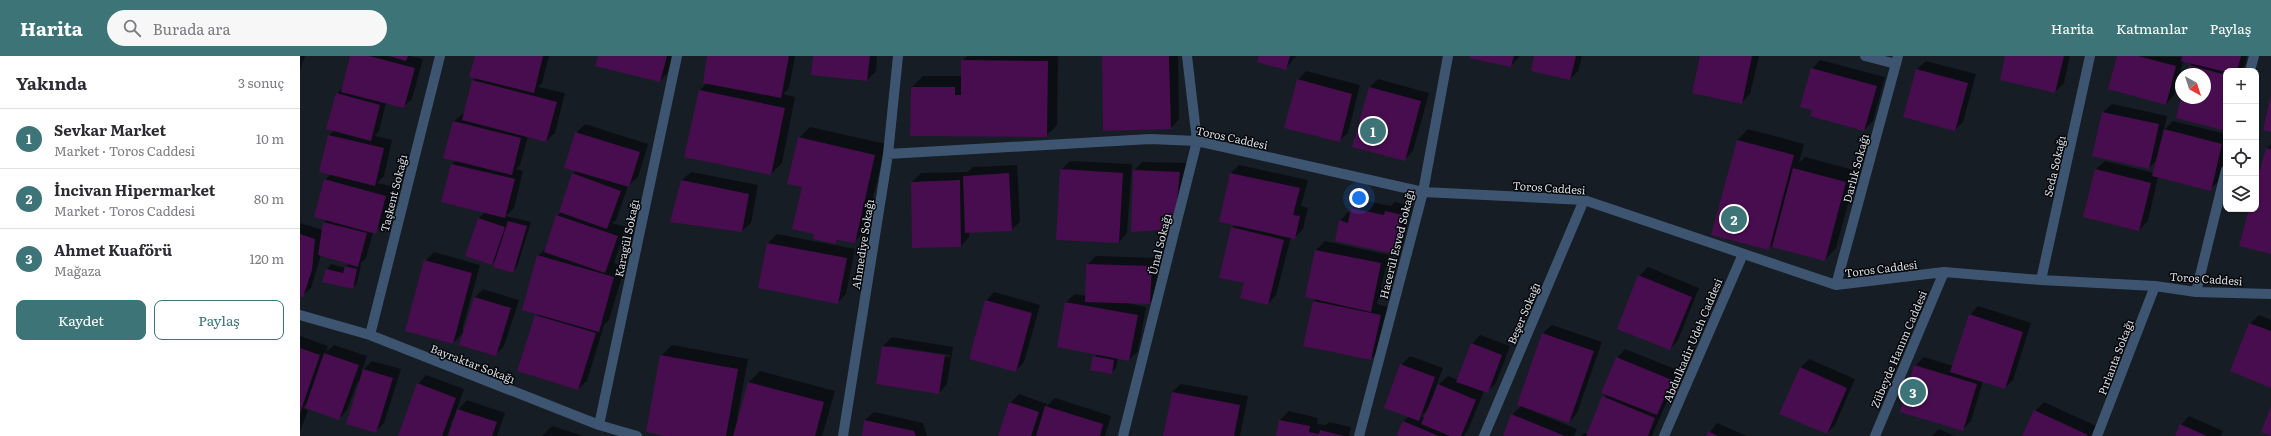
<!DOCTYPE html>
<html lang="tr">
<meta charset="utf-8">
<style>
:root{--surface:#fff;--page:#f7f7f7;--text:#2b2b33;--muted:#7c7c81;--line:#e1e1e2;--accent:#3d7477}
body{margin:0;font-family:Literata,serif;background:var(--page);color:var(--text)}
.controls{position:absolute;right:12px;top:12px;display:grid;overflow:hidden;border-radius:8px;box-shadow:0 1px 3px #0004}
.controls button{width:36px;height:36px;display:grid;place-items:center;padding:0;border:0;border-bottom:1px solid var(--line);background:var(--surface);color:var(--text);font:20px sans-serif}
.compass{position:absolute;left:1875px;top:12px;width:36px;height:36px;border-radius:50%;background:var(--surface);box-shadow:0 1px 3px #0004;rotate:141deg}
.you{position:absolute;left:1059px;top:142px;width:14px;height:14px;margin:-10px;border:3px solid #fff;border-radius:50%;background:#1a73e8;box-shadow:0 0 0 6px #1a73e833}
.badge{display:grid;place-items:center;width:26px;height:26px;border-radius:50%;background:var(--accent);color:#fff;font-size:13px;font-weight:700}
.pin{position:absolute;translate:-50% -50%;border:2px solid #fff;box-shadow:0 1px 4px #0006}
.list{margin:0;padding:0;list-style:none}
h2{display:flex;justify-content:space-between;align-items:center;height:52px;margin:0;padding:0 16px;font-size:17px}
h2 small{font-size:13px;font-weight:400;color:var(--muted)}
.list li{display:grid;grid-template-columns:26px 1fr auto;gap:12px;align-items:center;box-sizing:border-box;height:60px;padding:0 16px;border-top:1px solid var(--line)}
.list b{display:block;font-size:15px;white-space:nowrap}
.list p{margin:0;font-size:13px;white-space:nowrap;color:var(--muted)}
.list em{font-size:13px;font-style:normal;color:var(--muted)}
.actions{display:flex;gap:8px;padding:12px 16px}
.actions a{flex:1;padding:9px 0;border:1px solid var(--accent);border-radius:8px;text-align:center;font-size:14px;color:var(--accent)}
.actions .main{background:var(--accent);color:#fff}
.icon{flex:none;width:22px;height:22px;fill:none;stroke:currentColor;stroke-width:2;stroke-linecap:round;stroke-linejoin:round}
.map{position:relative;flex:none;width:1971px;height:380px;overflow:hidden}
header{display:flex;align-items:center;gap:24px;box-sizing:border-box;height:56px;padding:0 20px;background:var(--accent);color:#fff}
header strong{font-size:19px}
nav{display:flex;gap:22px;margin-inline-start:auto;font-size:14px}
.search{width:280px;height:36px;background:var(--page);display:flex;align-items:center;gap:10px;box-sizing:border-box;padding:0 14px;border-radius:22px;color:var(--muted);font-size:15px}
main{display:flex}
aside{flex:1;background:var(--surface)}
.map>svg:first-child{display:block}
.shadow{fill:#0007;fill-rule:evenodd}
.building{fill:#480d4f}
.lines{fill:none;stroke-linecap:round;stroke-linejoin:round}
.minor{stroke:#3e5571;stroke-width:10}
.labels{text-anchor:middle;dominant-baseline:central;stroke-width:3;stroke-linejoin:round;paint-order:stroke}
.street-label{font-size:11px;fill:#d7dce1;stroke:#05070a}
</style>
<header>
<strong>Harita</strong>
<div class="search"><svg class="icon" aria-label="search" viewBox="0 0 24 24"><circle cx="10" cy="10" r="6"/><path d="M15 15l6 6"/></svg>Burada ara</div>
<nav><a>Harita</a><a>Katmanlar</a><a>Paylaş</a></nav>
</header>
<main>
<aside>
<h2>Yakında<small>3 sonuç</small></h2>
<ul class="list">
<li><span class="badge">1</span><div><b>Sevkar Market</b><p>Market · Toros Caddesi</p></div><em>10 m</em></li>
<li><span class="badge">2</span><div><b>İncivan Hipermarket</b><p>Market · Toros Caddesi</p></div><em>80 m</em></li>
<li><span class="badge">3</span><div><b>Ahmet Kuaförü</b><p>Mağaza</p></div><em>120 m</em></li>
</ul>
<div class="actions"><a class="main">Kaydet</a><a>Paylaş</a></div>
</aside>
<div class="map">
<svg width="1971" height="380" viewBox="0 0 1971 380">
<rect width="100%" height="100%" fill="#161d25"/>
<!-- shadow -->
<path class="shadow" d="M0,0H5L0,14Z
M52,0H110L123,3L112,43L103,51L86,47L79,75L75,80L92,84L84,120L77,127L94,131L84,168L73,176L66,202L60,208L61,209L57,227L52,232L24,225L27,213L31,208L45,212L49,208L21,199L11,232L2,240H0V167L23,174L24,166L27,163L25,124L31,118L29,79L34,75L37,38L43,31Z
M176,0H249L242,27L238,31L265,37L255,77L246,85L228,80L220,109L216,113L223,115L214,152L206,160L231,166L217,211L213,215L197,202L192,208L167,199L179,162L185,156L152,108L156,104L154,65L164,57L173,25L176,21Z
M299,0H373L368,16L360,25Z
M409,0H495L489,32L483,38L495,41L482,107L471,118L400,34L407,27Z
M514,0H577L576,15L567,24Z
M667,0H758L757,69L746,80L612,31L623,20H662V5Z
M803,0H878L879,63L871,72Z
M960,0H996L986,12Z
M1171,0H1220L1211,10Z
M1236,0H1282L1278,15L1270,23Z
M1401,0H1459L1450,38L1441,47Z
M1706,0H1770L1764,27L1755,36Z
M1818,0L1883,1L1947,0L1945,9L1942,12L1945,13L1944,15H1926V70L1923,73L1882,42H1905V18H1888L1892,7L1883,5L1874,39L1866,48Z
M1520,4L1585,21L1573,65L1564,74L1512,13Z
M1626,5L1676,18L1663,66L1655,74L1617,13Z
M1006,15L1060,29L1048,77L1039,85L998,24Z
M1078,23L1129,37L1113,95L1104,104L1069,32Z
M1812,48L1867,60L1864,74L1873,65L1926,78V97L1919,125L1910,133L1858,121L1848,165L1839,174L1784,160L1796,113L1805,105L1854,117L1857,104L1849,112L1803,56Z
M285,68L348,88L338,121L328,130L316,164L312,167L326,171L314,207L325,210L309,264L304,269L287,325L278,333L218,314L238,257V200L246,192L257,160L261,156L273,118L277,114L276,77Z
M510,71L586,88L565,175L554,186L540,183L535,187L515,178L503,130L499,82Z
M1448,73L1504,88L1499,107L1505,101L1557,115L1536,192L1525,204L1471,190L1468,193L1437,84Z
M1971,88V197L1950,153H1956V132L1967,92Z
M770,105L832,108L827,177L819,186L761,114Z
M842,106L888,107L883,163L874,172L834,115Z
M717,109L720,166L711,174L669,176V181L661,190L613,191L612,126L621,117L668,116L673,111Z
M939,109L1008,124L1001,150L1008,152L1003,173L994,182L991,181L976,239L968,248L945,227L932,172L935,169L931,117Z
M391,116L458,129L451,167L442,175L371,165L382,124Z
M1061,144L1091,150L1095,146L1111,150L1103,188L1094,197L1040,165L1048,156L1051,157L1052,152Z
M477,178L555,193L546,238L537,247L459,232L468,187Z
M1025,185L1089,199L1077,248L1089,251L1079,295L1071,303L1014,245L1016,243L1006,241L1016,194Z
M134,196L180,209L162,274H164L174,242L183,233L219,244L204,290L195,299L164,276L153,287L125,205Z
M796,200L860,202L859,238L850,247H828L846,251L838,295L829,304L818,302L816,312L811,317L794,301L797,298L758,290L766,246L775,238L786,240L787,209Z
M1348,211L1399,232L1378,284L1370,293L1339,220Z
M694,236L740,249L724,306L716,315L686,245Z
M1678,250L1731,267L1713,324L1705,332L1683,325L1671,365L1662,374L1615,310L1624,301L1653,310L1670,259Z
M1959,259L1971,264V331L1950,268Z
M1252,269L1302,286L1277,357L1269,366L1234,354L1233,355L1277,373L1274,380H1204L1212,359L1222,349L1218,348L1243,277Z
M1180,279L1210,290L1196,327L1187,336L1184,335L1168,374L1164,379L1166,380H1097L1104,365L1109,360L1101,309L1110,300L1143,312L1133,339L1134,340L1139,328L1148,320L1158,324L1172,288ZM1129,353L1125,362L1121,360Z
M0,280L28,290L26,296L34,289L67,300L62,315L72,305L101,313L84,367L75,376L58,324L47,354L39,363L7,347L3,352L8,354L0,376Z
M592,281L653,291L647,328L639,337L577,328L583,290ZM589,290L650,299V301L589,292Z
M372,289L448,303L437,363H439L449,326L460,315L535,335L522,380H434L435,378L433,380H372L361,300Z
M1325,293L1380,315L1352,380H1281L1284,377L1288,378L1306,338L1317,302Z
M1509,303L1555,323L1535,369L1527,377L1500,312Z
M126,319L164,333L156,356L167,344L205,357L197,380H149L155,364L153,363L147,380H99L118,328Z
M881,328L948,340L940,380H864L872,336Z
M719,338L747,348L746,351L755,342L811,360L805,380H699L710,347Z
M1744,346L1796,370L1791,380H1723L1735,355Z
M989,355L1018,362L1017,368L1026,369L1029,366L1051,371L1049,380H977L980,364Z
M574,356L623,367L627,380H563L565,364Z
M1889,360L1923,375L1921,380H1876L1881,369Z
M1417,367L1447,380H1407Z
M252,370L284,380H242Z
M1639,373L1654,380H1632Z"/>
<!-- building -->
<path class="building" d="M50,0H69L115,12L104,52L41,36Z
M89,0H108L106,5Z
M175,0H243L234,37L169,21Z
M298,0H367L360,26L295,10Z
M407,0H489L481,42L403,27Z
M513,0H570L567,25L511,19Z
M802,0H869L871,73L803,75Z
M959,0H990L986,14L957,6Z
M1170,0H1214L1211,11L1169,2Z
M1234,0H1276L1270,24L1231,15Z
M1400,0H1452L1442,48L1392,37Z
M1705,0H1764L1755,37L1700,24Z
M1817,0H1838L1876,10L1866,49L1808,33Z
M1882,0H1941L1937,15L1926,16L1881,5Z
M661,4L748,5L747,81L610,80L611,31H655V39H661Z
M1889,9L1926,19V63L1923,74L1876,62L1881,42H1905V18H1887Z
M1511,12L1577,30L1564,75L1510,60L1512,54L1500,51Z
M1616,13L1668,27L1655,75L1603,61Z
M997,23L1052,38L1040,86L984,72Z
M172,24L257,46L246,86L162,64Z
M1069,31L1121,45L1105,105L1052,91Z
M399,34L485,52L471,119L384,101Z
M36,37L80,49L71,85L26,73Z
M1971,39V76L1963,74Z
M1802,56L1859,68L1849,113L1792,100Z
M153,65L221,82L212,119L143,102Z
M1864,73L1922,88L1911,135L1852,120Z
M275,76L340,96L329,131L264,112Z
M28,79L84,92L75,130L19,116Z
M498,81L575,99L555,187L537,184L536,188L513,183L514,178L492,173L502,131L487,128Z
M1437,84L1494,99L1469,194L1411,179Z
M1966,92L1971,93V198L1939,190L1949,153H1956V128Z
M151,108L215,123L205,162L141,146Z
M1493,112L1546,126L1525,205L1472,191Z
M760,113L823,117L819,187L756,184Z
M1795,113L1851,127L1839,175L1783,161Z
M833,114L880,116L874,173L831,176Z
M272,117L321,135L307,173L259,156Z
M709,117L712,175L665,177L663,120Z
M930,117L1000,132L993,159L1000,160L995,183L919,166Z
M24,123L86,140L76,178L14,161Z
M381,124L449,138L442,176L370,166Z
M660,124L661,191L612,192L611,126Z
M1051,152L1084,159L1085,155L1103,159L1094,198L1035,185L1039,164L1048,167Z
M256,159L318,180L305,217L244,196Z
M178,162L205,171L192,209L165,200Z
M208,165L227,170L213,217L193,211Z
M23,166L67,177L58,211L18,199Z
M931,171L984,184L968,249L940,242L944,227L919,222Z
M0,178L15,183L12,214L3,241H0Z
M467,187L547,202L538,248L458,232Z
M1015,194L1081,207L1071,256L1005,241Z
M237,199L314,221L299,276L222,254Z
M124,204L172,217L153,288L105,275Z
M786,208L852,210L850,248L785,246Z
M45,210L57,213L53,233L22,226L26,213L43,217Z
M1338,219L1392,241L1370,294L1317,273Z
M174,241L211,252L196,300L159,289Z
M685,244L732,257L716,316L669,303Z
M1013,245L1081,259L1071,304L1003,290Z
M765,246L838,259L829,305L757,291Z
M1669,258L1723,276L1705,333L1650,316Z
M235,259L296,277L278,334L217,315Z
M1949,267L1971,275V332L1930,315Z
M1242,277L1294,295L1269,367L1217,349Z
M1171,287L1202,299L1188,337L1156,326Z
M582,290L645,299L639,338L576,328Z
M0,292L20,299L0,357Z
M24,297L59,309L39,364L5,352Z
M360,299L438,313L426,380H366L346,376Z
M793,300L814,304L812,318L790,314Z
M1316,301L1372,324L1357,359L1301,337Z
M1100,308L1135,321L1119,365L1084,352Z
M1614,309L1677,328L1663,375L1600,356Z
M1500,311L1547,332L1527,378L1479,358Z
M63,313L93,322L76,377L46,368Z
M448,326L524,346L515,380H433Z
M117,327L156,342L142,380H98Z
M1138,328L1176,344L1161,380H1150L1121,368Z
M872,336L940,349L934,380H863Z
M1302,340L1355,362L1348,380H1286Z
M709,346L739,356L731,380H698Z
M745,350L803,368L800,380H736Z
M1971,350V380L1961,376Z
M157,353L197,366L192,380H148Z
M1734,354L1788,379L1787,380H1722Z
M1211,358L1265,380H1203Z
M564,364L614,375L616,380H562Z
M979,364L1010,370L1009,376L1019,378L1020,374L1044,380H976Z
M1103,365L1139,380H1096Z
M1880,368L1907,380H1875Z
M1408,375L1418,380H1406Z"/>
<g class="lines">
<!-- minor -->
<path class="minor" d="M1565,0L1596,8
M1950,15L1954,0
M588,98L850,83L897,85L1123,136L1284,144L1536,229L1644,216L1741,224L1855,230L1896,236L1971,238
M1741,224L1790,0
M1536,229L1598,0
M1896,236L1926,114
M0,259L70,279L299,369L337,380
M70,279L140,0
M299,369L377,0
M543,380L588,98L598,0
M823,380L897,85L887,0
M1059,380L1123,136L1148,0
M1184,380L1284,144
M1364,380L1443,198
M1575,380L1644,216
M1797,380L1855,230"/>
</g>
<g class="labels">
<!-- street labels -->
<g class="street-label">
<text transform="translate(932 81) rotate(12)">Toros Caddesi</text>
<text transform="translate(1754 110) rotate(-77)">Seda Sokağı</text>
<text transform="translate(1555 112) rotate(-75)">Darlık Sokağı</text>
<text transform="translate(1249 131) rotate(4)">Toros Caddesi</text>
<text transform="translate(93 137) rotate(-76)">Taşkent Sokağı</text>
<text transform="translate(326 182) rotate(-78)">Karagül Sokağı</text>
<text transform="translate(562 188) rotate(-81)">Ahmediye Sokağı</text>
<text transform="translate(859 188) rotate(-76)">Ünal Sokağı</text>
<text transform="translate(1096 188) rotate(-76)">Hacerül Esved Sokağı</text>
<text transform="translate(1581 212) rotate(-7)">Toros Caddesi</text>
<text transform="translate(1906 222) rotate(4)">Toros Caddesi</text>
<text transform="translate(1223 257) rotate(-67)">Beşer Sokağı</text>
<text transform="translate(1392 284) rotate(-67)">Abdulkadir Udeh Caddesi</text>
<text transform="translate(1598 293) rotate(-67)">Zübeyde Hanım Caddesi</text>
<text transform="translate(1815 301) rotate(-69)">Pırlanta Sokağı</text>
<text transform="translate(173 307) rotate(21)">Bayraktar Sokağı</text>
</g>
</g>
</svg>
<div class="controls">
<button>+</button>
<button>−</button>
<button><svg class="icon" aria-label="locate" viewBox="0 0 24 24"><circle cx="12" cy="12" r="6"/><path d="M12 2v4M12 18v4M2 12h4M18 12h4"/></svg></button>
<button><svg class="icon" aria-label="layers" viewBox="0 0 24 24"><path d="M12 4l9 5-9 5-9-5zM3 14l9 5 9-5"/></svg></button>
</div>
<svg class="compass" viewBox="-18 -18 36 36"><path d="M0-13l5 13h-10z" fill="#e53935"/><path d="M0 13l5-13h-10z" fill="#7c7c81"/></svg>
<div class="you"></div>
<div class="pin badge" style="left:1073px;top:75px">1</div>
<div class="pin badge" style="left:1434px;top:163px">2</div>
<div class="pin badge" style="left:1613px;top:336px">3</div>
</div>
</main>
